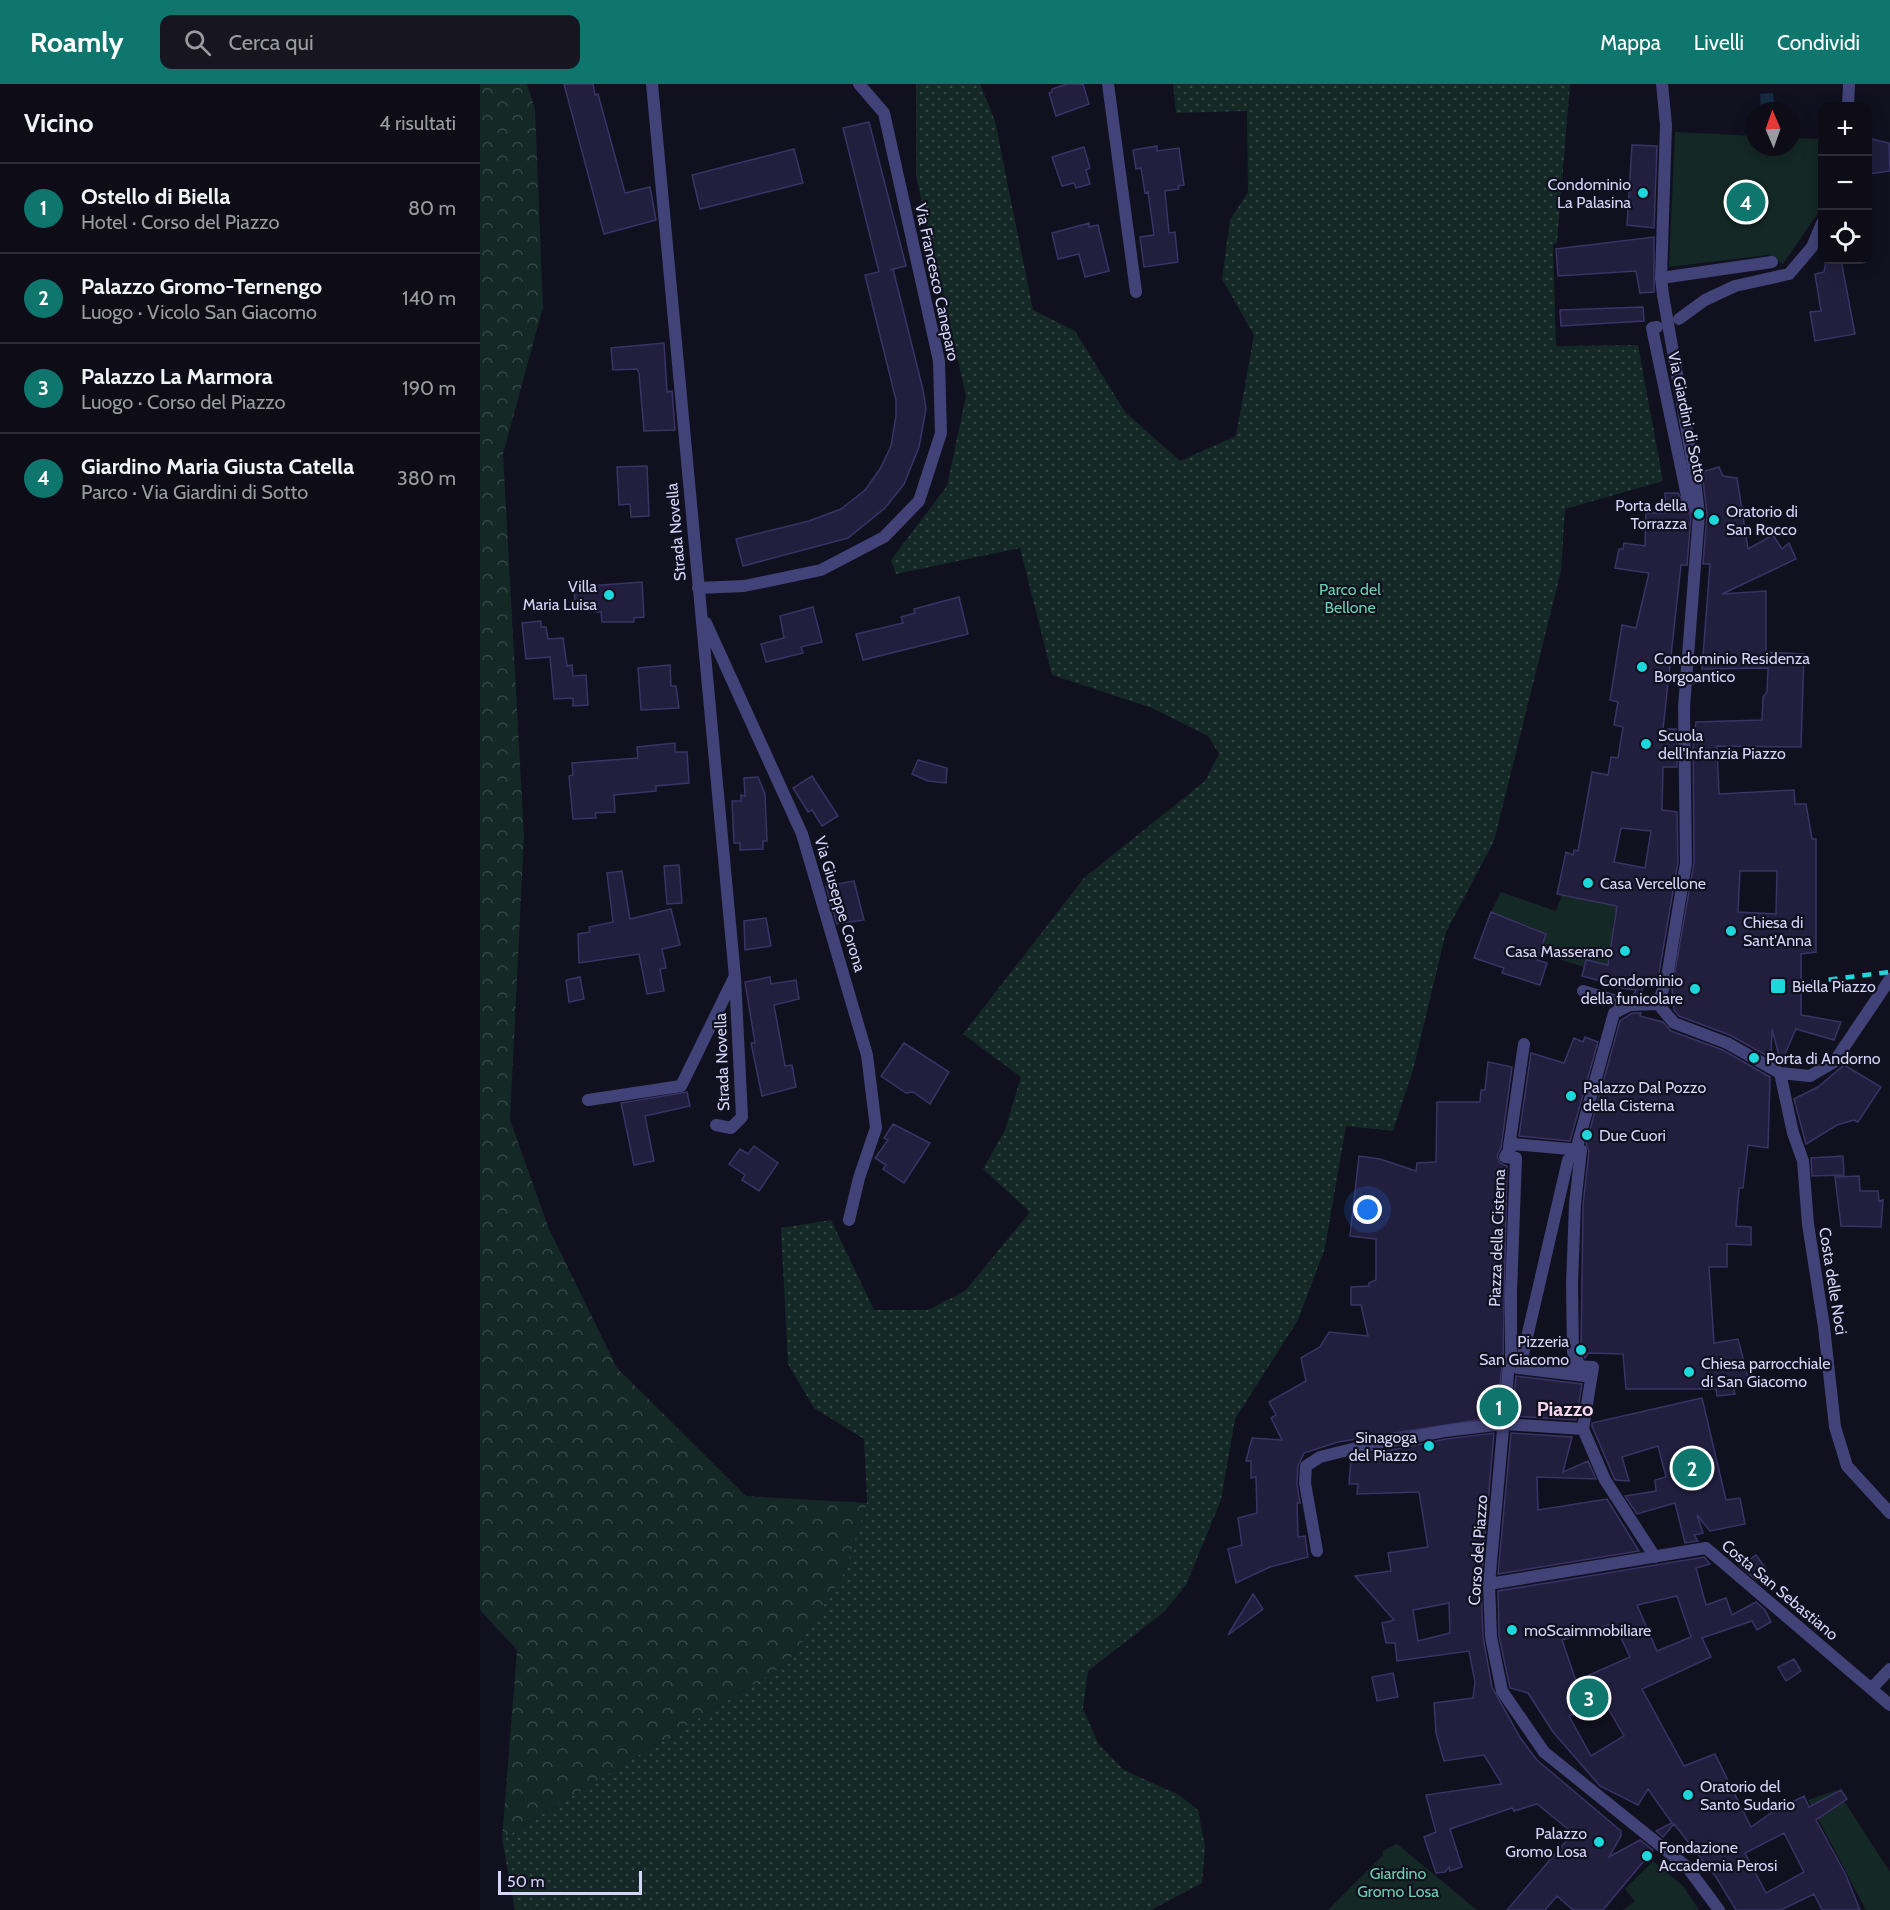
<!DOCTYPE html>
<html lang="it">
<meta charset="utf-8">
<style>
:root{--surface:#0d0c17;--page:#161520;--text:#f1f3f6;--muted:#9a9ba1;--line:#2d2c36;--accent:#0f766e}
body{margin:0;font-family:Cabin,sans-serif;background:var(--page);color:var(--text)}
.controls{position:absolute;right:18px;top:18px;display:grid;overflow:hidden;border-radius:12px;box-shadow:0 3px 15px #0003}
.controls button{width:54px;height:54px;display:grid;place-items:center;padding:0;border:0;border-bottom:2px solid var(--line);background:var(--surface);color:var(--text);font:30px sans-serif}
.compass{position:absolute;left:1266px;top:18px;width:54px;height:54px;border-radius:50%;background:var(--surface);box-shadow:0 3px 15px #0003;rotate:358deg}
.scale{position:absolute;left:18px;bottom:15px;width:144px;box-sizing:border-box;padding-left:6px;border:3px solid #d5d4f9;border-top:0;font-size:16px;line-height:21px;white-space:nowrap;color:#d5d4f9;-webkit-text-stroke:4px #11101f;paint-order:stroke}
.you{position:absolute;left:888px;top:1126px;width:21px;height:21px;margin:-15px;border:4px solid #fff;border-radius:50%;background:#1a73e8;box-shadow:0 0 0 9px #1a73e833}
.badge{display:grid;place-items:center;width:39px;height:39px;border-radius:50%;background:var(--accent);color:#fff;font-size:20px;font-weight:700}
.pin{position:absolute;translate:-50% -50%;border:3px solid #fff;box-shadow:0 2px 6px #0006}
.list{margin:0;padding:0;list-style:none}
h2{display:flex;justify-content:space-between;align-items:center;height:78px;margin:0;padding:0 24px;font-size:26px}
h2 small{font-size:20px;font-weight:400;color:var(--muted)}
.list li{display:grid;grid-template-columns:39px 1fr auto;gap:18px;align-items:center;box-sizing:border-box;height:90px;padding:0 24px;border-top:2px solid var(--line)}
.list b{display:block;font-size:22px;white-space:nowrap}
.list p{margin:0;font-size:20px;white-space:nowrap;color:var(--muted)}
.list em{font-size:20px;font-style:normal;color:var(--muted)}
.icon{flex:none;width:33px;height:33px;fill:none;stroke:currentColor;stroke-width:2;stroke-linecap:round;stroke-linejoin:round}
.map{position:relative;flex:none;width:1410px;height:1826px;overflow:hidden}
header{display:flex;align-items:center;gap:36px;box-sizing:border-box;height:84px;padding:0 30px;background:var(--accent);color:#fff}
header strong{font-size:28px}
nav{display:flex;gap:33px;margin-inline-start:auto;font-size:21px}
.search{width:420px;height:54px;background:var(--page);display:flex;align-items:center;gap:15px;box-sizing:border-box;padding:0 21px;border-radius:12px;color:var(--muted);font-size:22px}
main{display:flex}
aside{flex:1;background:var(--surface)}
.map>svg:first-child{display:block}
.grass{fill:url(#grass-dots)}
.forest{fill:url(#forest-crowns)}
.garden{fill:#142826}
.water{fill:#162b43}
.building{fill:#221e3e;stroke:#393366;stroke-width:1.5;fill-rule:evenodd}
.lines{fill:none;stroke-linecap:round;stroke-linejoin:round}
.pedestrian{stroke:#414378;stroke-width:12}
.minor{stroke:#414378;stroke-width:12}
.rail{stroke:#1ed7db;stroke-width:4.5;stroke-dasharray:9 8;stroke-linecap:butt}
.minor-bridge{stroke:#414378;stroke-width:12}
.poi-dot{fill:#1ed7db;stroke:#11101f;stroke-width:2}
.labels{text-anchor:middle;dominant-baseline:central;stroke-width:4.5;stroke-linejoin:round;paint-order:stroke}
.poi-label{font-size:16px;fill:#d5d4f9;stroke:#11101f;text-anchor:start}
.street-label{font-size:16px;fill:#d5d4f9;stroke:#11101f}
.park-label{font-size:16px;fill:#6acfae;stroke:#11101f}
.quarter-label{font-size:20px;font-weight:bold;fill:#f9d6ef;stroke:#11101f}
</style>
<header>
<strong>Roamly</strong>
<div class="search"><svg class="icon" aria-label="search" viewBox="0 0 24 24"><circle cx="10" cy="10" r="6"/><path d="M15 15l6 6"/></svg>Cerca qui</div>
<nav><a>Mappa</a><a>Livelli</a><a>Condividi</a></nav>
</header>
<main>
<aside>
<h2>Vicino<small>4 risultati</small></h2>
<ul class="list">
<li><span class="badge">1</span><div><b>Ostello di Biella</b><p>Hotel · Corso del Piazzo</p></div><em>80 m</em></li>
<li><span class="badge">2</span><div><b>Palazzo Gromo-Ternengo</b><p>Luogo · Vicolo San Giacomo</p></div><em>140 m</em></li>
<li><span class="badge">3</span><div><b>Palazzo La Marmora</b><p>Luogo · Corso del Piazzo</p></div><em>190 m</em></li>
<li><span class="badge">4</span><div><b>Giardino Maria Giusta Catella</b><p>Parco · Via Giardini di Sotto</p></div><em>380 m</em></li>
</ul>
</aside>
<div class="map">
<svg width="1410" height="1826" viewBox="0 0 1410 1826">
<defs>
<pattern id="grass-dots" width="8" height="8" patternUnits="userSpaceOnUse" patternTransform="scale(1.5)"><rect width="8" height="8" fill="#142826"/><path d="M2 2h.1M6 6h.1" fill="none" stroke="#354646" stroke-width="1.8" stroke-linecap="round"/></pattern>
<pattern id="forest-crowns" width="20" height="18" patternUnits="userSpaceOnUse" patternTransform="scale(1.5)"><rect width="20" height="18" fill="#142826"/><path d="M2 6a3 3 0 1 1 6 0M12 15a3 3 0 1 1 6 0" fill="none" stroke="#354646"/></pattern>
</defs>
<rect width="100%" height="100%" fill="#11101f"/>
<!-- grass -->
<path class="grass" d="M436,0H500L515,37L553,226L595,247L645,328L700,377L756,352L774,251L742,195L750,136L768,108L767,27L696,29L693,0H1090L1077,159L1073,161L1076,262L1158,261L1183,397L1085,425L1081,487L1014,757L966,848L933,986L913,1047L866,1042L845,1164L818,1236L755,1335L741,1416L706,1501L684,1528L608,1587L603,1625L619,1661L644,1686L699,1711L718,1726L725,1763L722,1799L671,1826H35L22,1755L307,1580L364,1489L387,1419L384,1355L334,1324L308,1280L301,1144L351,1136L394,1226H448L485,1207L550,1128L503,1085L525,1046L541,993L483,950L604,794L725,697L739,670L728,652L672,624L572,591L540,464L416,490L411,476L467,402L486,312L436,92Z"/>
<!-- forest -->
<path class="forest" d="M0,0H47L55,25L63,223L23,370L44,752L30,1036L69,1145L137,1284L266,1412L387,1419L364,1489L307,1580L22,1755L37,1566L0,1526Z"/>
<!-- garden -->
<path class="garden" d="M1195,48L1275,52V63H1311V54L1342,55V107L1338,129L1303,180L1288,171L1189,183Z
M1021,808L1076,827L1082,811C1096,815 1127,816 1137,822L1132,844L1137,845L1130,882L1106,876L1104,883L1059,869L1066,849L1011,828Z
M1357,1706L1410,1788V1826H1386L1328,1716Z
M917,1760L997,1826H848L903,1771L902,1767Z
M1173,1777L1203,1802L1219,1826H1143L1155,1817L1145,1805Z"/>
<!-- water -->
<path class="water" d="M1293,9L1295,27H1281L1280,10Z"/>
<!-- building -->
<path class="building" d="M84,0H113L115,11L118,10L145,109L170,103L176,136L124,150Z
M587,0H603L609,20L576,32L569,9L572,8V5Z
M389,38L426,182L410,186L413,185L443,306L446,325L439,363L424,400L405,424L368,454L263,482L256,455L329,437L361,425L385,406L400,385L411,362L416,332V316L385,191L399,188L363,44Z
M1388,54L1409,59L1410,87L1389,90Z
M1152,61L1177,62L1174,144L1147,141Z
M677,62V67L699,64L704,101L698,102L699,105L685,107L689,149L695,148L698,178L664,183L660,153L674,151L668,108L665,109L661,84L656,85L653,66Z
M604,63L610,84L606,86L610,100L596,104L594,99L582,102L572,73Z
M314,65L323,99L220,125L212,91Z
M609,139V143L618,141L629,187L605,193L599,170L578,175L572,149Z
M1174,153V208L1160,209L1156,187L1078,192L1076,165Z
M1346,176H1361L1375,250L1335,257L1330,228L1341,227L1335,190L1344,188Z
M1163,223L1164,237L1081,242L1080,226Z
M184,259L187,308L192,307L195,346L164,347L159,289L157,285L133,286L131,264Z
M167,382L169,432L151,433L150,420L139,421L137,383Z
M1239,383L1243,392L1257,394L1268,465L1293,451L1302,465L1309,459L1316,475L1242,510L1286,507V568L1324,570L1321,663L1237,662L1239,710L1314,706L1315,720H1326L1332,755H1336V868L1321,870V931L1361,938L1354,956L1316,945L1301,979L1292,945L1291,974L1250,951L1199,932L1194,926L1192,904L1214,779L1213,644H1215L1216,638L1282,636L1283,613L1287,608L1288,584L1222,585L1230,480H1223L1227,430L1222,388ZM1260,787H1297L1296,830L1258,828Z
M1185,409H1198L1211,432L1207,481H1201L1183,645H1196L1197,683H1183L1182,726L1197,728L1198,778L1178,895L1162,904V912L1152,913L1156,906L1128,902V899L1102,892L1106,876L1128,881L1137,822L1077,810L1086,768L1093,771L1094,766L1098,767L1112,688L1128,691L1131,673L1138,674L1143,643L1134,641L1138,618L1130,616L1142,541L1156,544L1169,489L1135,484L1139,465H1143L1144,459L1165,462L1166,429H1186ZM1141,744L1171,747L1165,784L1134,778Z
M162,498L164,533L154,534V538H122L121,528H115V519L95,521L94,503Z
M479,513L488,550L383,576L376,550L423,539L421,533L435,529L434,525Z
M333,523L342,558L321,563L323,569L286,578L281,560L304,554L300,532Z
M61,537V543H66L68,555L83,554L87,582L92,581L93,592L106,591L108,621L93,622V614L74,615L70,573L46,575L42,539Z
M190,581L191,602H196L199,624L161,626L158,584Z
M195,659V668H207L209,699L176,702V707L134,711L135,728L115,729L116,734L93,735L89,692L93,691L92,679L158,674L157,663Z
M438,676L467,684L466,699L448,697L432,690Z
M332,692L358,732L342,742L332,726L328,728L313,704Z
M278,693L285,710L287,757H283V765L260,766V759H254L252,717H261V711L265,712L264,694Z
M199,781L202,819L187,820L184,782Z
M142,787L150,835L191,825L200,861L182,865L186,884L180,885L184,907L167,910L159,870L99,879L98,850L110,848L109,843L133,838L127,789Z
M374,797L384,836L357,840L346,802Z
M1011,828L1066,850L1057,876L1067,879L1060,901L1022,889L1024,884L994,874Z
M286,834L291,862L265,866L264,837Z
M100,893L104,915L89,918L86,896Z
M290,893L291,900L316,896L319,915L294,921L305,982L312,981L316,1003L282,1012L271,959H275L265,898Z
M1152,929H1161L1160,932L1183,938L1191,947L1243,966L1290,993L1288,1064L1268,1061L1263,1104H1259L1256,1142L1271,1143V1161L1247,1160V1183H1229L1234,1259L1258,1255L1269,1297L1253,1301L1255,1310L1237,1312L1236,1305H1146L1143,1270L1108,1269L1105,1274L1101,1266L1103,1121L1109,1067L1106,1060L1140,937Z
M1105,953L1118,958L1090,1057L1039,1052L1051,969L1084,979L1094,954L1103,958Z
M424,959L469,988L450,1020L433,1008L426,1009L401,992Z
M1008,978L1032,983L1021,1064L1017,1072L1020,1079L1027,1082L1023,1274L1016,1333L858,1358L824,1369L818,1382L817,1400L820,1419H817L818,1453L825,1452L828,1473L790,1483L756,1499L748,1465L762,1461L758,1434L777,1429L776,1393L771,1394V1377H766L772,1354L802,1356L791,1334L796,1331L789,1318L826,1297L821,1274L840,1263L849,1248L888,1252L881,1221H871V1203L889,1202V1199L896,1196V1155L870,1152L879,1072L900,1075L936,1087L937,1079L956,1078L957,1018H1000L1001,1006H1005Z
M1364,981L1401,1003L1378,1038L1374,1036L1357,1041L1326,1060L1314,1015L1338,1003Z
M207,1008L210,1022L165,1032L174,1077L154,1081L141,1019Z
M413,1040L450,1059L424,1099L403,1085L406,1081L395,1074L408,1056L404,1054Z
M274,1062L298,1079L279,1107L262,1096L265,1091L249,1080L260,1065L268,1070Z
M1363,1072L1364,1091L1332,1092L1331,1074Z
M1379,1092L1380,1107H1398L1399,1117L1403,1116L1401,1143L1361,1142L1355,1093Z
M1036,1292L1102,1300L1096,1336L1032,1332Z
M1222,1314L1246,1416L1260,1414L1265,1440L1230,1447L1217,1431L1223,1449L1214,1451L1218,1457L1205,1459L1195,1419L1157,1430L1145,1412L1176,1407L1175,1396L1186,1393L1178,1362L1142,1373L1149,1397L1135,1396L1112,1342V1339Z
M1014,1349L1001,1500L1003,1553L1012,1603L1041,1655L1057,1676L1141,1747V1752L1129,1773L1160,1756L1173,1766L1123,1826H1093L1077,1812L1065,1826H1027L1093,1749L1057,1720L1034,1727L1032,1724L970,1745L982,1783L970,1787L969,1783L965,1788L956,1789L944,1753L956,1748L946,1711L1022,1700L1004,1671L964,1677L956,1649L954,1619L993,1614L995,1598L989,1567L917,1577L915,1559H906L902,1539L914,1536L875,1492L911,1487L908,1469L948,1463L939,1408L877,1410L878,1400H869L871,1374L966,1355ZM969,1519L970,1549L938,1557L933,1526Z
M1031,1349L1092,1353L1083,1388L1108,1377L1116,1395L1057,1393L1058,1426L1127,1415L1159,1467L1018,1490Z
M1276,1471L1287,1486L1276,1496L1260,1482Z
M1224,1473L1230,1480L1216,1484L1226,1521L1246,1514L1252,1531L1276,1518L1285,1526L1291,1538L1277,1546L1272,1537L1222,1554L1231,1573L1162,1605L1204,1682L1235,1670L1271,1743L1301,1722L1302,1723L1324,1712L1329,1723L1361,1706L1367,1715L1336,1736L1366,1791L1380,1826H1342L1334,1810L1301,1826H1256L1236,1793L1194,1740L1183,1753L1176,1747L1192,1739L1168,1705L1158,1721L1120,1702L1073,1648L1048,1609L1030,1604L1019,1552L1018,1507ZM1197,1512L1211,1553L1177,1567L1157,1521ZM1134,1539L1150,1573L1096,1597L1082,1556ZM1125,1619L1144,1652L1111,1672L1089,1632ZM1304,1749L1324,1788L1286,1809L1265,1769Z
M773,1510L783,1525L748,1551Z
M1314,1575L1321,1587L1306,1597L1298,1583Z
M913,1589L918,1613L897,1617L892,1593Z"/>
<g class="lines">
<!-- pedestrian -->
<path class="pedestrian" d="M1181,194L1292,178
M1033,1060L1101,1066L1095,1120L1092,1200L1093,1268L1105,1292L1038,1284L1031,1279V1208L1036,1074L1025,1073Z
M1029,1063L1044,960"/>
<!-- minor -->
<path class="minor" d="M172,0L255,893L262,1033L251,1044L236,1041
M628,0L656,208
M1182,0L1186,41L1181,194L1183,211
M1368,22L1369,0
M1199,235L1225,216L1255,202L1309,190L1332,163L1342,139
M1177,243L1172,244L1207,412L1216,426
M218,504L264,502L341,486L404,453L439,417L461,349L459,277L404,29L379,0
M226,539L322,750L387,971L396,1044L379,1094L369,1136
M1103,907L1150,921
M1178,920L1194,939L1247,959L1300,989L1330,992L1354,978L1410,895
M1300,989L1313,1049L1323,1077L1328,1140L1344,1243L1355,1343L1367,1382L1410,1429
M108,1016L201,1002L254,894
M1041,1279L1088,1076L1095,1070L1134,929L1150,921L1178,920L1187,893L1206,779L1204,623L1219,430L1214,388
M1103,1345L1113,1283L1029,1279L1009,1500L1011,1553L1022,1607L1064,1668L1207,1783L1239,1826
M837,1467L825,1399L826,1382L840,1373L880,1363L965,1347L1023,1340L1103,1345L1125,1396L1175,1473
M1009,1500L1226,1464L1410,1621
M1392,1604L1410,1585"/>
<!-- rail -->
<path class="rail" d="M1298,902L1410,888"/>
<!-- minor-bridge -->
<path class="minor-bridge" d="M1183,211L1214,388"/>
</g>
<!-- markers -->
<g class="poi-dot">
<circle cx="1163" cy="109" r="6"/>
<circle cx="1219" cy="430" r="6"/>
<circle cx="1234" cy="436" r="6"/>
<circle cx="129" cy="511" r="6"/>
<circle cx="1162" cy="583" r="6"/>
<circle cx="1166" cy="660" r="6"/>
<circle cx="1108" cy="799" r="6"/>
<circle cx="1251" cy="847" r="6"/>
<circle cx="1145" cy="867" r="6"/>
<rect x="1290" y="894" width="16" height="16" rx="3"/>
<circle cx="1215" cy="905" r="6"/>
<circle cx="1274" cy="974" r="6"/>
<circle cx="1091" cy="1012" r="6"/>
<circle cx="1107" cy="1051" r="6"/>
<circle cx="1101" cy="1266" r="6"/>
<circle cx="1209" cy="1288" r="6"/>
<circle cx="949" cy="1362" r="6"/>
<circle cx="1032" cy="1546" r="6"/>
<circle cx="1208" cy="1711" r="6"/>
<circle cx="1119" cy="1758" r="6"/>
<circle cx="1167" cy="1772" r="6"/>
</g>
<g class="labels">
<!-- poi labels -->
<g class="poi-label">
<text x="1151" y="100" text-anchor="end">Condominio<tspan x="1151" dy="18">La Palasina</tspan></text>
<text x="1207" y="421" text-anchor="end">Porta della<tspan x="1207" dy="18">Torrazza</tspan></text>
<text x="1246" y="427">Oratorio di<tspan x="1246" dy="18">San Rocco</tspan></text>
<text x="117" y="502" text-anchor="end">Villa<tspan x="117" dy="18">Maria Luisa</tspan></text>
<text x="1174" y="574">Condominio Residenza<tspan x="1174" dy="18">Borgoantico</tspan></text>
<text x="1178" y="651">Scuola<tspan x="1178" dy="18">dell'Infanzia Piazzo</tspan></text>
<text x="1120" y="799">Casa Vercellone</text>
<text x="1263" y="838">Chiesa di<tspan x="1263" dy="18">Sant'Anna</tspan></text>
<text x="1133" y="867" text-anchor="end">Casa Masserano</text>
<text x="1203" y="896" text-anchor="end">Condominio<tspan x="1203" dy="18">della funicolare</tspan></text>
<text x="1312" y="902">Biella Piazzo</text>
<text x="1286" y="974">Porta di Andorno</text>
<text x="1103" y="1003">Palazzo Dal Pozzo<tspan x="1103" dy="18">della Cisterna</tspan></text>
<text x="1119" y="1051">Due Cuori</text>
<text x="1089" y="1257" text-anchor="end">Pizzeria<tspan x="1089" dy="18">San Giacomo</tspan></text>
<text x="1221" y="1279">Chiesa parrocchiale<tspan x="1221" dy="18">di San Giacomo</tspan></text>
<text x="937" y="1353" text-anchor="end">Sinagoga<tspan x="937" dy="18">del Piazzo</tspan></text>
<text x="1044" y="1546">moScaimmobiliare</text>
<text x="1220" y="1702">Oratorio del<tspan x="1220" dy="18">Santo Sudario</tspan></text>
<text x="1107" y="1749" text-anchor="end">Palazzo<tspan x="1107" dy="18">Gromo Losa</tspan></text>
<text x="1179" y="1763">Fondazione<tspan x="1179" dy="18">Accademia Perosi</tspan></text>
</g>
<!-- street labels -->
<g class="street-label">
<text transform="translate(457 198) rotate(78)">Via Francesco Caneparo</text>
<text transform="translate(1207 333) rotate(78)">Via Giardini di Sotto</text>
<text transform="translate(196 448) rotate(-95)">Strada Novella</text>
<text transform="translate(360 820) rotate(73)">Via Giuseppe Corona</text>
<text transform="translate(242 978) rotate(-92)">Strada Novella</text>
<text transform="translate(1017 1154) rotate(-88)">Piazza della Cisterna</text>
<text transform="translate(1353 1197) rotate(81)">Costa delle Noci</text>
<text transform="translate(998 1466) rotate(-86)">Corso del Piazzo</text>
<text transform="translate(1300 1506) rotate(40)">Costa San Sebastiano</text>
</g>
<!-- park labels -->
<g class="park-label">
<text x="870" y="505">Parco del<tspan x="870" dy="18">Bellone</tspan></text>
<text x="918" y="1789">Giardino<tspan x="918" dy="18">Gromo Losa</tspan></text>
</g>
<!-- quarter labels -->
<g class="quarter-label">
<text x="1085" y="1325">Piazzo</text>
</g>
</g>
</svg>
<div class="controls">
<button>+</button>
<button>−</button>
<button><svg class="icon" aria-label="locate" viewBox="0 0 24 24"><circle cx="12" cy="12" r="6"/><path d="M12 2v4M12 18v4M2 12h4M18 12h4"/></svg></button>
</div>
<svg class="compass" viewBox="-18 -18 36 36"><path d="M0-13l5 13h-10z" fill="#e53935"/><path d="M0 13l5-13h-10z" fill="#9a9ba1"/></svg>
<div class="scale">50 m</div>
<div class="you"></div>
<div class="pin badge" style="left:1019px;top:1323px">1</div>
<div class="pin badge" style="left:1212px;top:1384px">2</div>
<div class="pin badge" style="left:1109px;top:1614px">3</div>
<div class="pin badge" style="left:1266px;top:118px">4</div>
</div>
</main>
